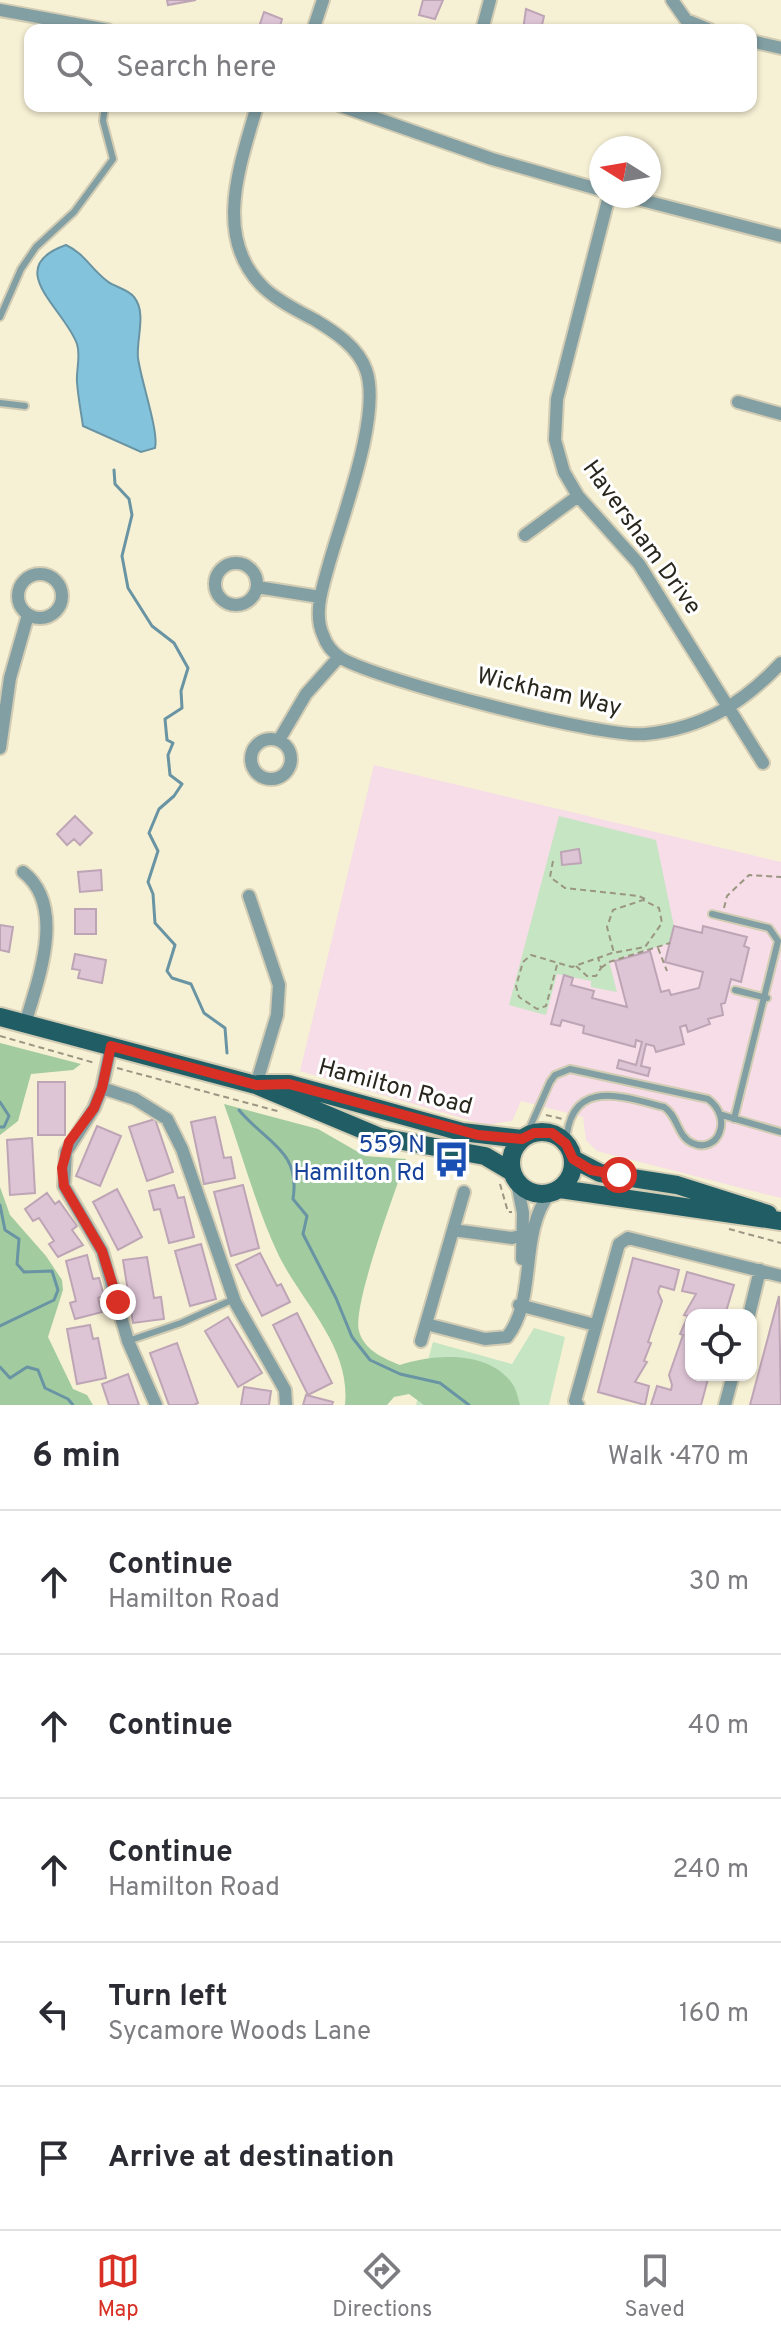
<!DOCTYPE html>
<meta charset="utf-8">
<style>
:root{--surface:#fff;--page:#f7f7f7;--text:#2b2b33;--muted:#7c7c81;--line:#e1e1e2;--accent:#d93025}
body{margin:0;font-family:Overpass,sans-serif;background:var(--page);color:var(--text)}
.controls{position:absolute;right:24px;bottom:24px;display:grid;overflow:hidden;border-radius:16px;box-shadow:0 2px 6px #0004}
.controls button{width:72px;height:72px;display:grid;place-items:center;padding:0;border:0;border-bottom:2px solid var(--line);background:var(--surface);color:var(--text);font:40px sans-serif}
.compass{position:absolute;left:589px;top:136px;width:72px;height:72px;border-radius:50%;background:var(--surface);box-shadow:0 2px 6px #0004;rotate:281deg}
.stop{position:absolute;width:24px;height:24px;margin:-18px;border:6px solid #d93025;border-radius:50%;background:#fff}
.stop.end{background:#d93025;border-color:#fff;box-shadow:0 2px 8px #0008}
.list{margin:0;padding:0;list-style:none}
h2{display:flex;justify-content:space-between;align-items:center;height:104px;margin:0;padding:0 32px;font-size:34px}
h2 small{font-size:26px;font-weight:400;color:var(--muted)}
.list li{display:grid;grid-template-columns:52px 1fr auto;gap:24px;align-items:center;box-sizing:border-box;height:144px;padding:0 32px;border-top:2px solid var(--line)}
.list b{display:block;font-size:30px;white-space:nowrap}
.list p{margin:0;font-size:26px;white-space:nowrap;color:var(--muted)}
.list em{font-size:26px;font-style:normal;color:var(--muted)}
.icon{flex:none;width:44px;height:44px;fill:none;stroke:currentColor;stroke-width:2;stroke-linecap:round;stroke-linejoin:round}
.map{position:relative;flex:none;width:781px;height:1405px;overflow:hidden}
.search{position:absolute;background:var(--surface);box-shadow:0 2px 6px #0004;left:24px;right:24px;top:24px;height:88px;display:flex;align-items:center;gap:20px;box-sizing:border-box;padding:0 28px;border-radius:16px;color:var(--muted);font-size:30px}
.sheet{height:824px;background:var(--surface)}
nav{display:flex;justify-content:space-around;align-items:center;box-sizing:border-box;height:112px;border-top:2px solid var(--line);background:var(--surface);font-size:22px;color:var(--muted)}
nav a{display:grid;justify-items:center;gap:4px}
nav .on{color:var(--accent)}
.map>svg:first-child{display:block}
.education{fill:#f6dde7}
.green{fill:#c5e5c3}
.forest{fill:#a2cba0}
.water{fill:#84c3dc;stroke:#6994a3;stroke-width:2}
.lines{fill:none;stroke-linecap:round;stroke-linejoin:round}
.stream{stroke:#6994a3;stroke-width:3}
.building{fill:#dec5d6;stroke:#bea5b6;stroke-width:2}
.lane-casing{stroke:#d1ccb3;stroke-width:10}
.street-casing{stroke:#d1ccb3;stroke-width:16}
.primary-casing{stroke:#d1ccb3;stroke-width:22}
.path{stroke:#9a9682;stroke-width:2;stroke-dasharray:6 4;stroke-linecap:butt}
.lane{stroke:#829fa4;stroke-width:6}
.street{stroke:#829fa4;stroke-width:12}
.primary{stroke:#205d65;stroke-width:18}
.route{stroke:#d93025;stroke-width:10}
.labels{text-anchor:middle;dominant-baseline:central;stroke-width:6;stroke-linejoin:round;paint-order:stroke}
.street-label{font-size:24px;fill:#29271d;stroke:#fff}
.transit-label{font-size:24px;fill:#164399;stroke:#fff;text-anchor:end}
</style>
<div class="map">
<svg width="781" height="1405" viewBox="0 0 781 1405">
<rect width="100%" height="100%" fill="#f6f0d4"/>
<!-- education -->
<path class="education" d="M374,765L781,862V1198L597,1151L586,1140L583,1117L521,1101L512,1121L486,1125L300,1071Z"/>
<!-- green -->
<path class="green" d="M559,816L656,840L677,941L609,961L617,992L591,987V981L557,974L546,1015L509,1005Z
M534,1328L565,1337L549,1405H416L433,1342L512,1364Z"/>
<!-- forest -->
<path class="forest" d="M0,1043L81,1064L73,1070L31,1074L18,1121L0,1135Z
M224,1104L318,1129L365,1156L406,1159C396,1190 352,1305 359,1331C364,1350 383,1358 400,1365C433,1354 487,1350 511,1382C516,1387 518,1398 520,1405H424L409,1394L394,1397L387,1405H345C351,1347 303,1304 279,1256C256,1208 242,1153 224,1104Z
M0,1187L10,1215L46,1256L62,1280L63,1290L48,1337L73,1389L87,1395L93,1405H0Z"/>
<!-- water -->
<path class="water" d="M66,245C85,254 91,269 107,281C114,287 128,289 134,297C147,313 136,339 138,358C141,381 159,431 155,448L141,452L83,426C81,412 78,397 77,382C76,370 81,356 77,344C65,309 1,268 66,245Z"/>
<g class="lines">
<!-- stream -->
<path class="stream" d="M114,470L115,484L129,499L132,515L122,556L128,588L152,626L174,643L188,668L181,691L182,708L165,719L167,740L173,743L168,755L170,775L182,784L174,796L159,809L149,833L158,851L148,882L153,894L155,923L175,945L167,971L172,978L191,984L204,1013L225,1028L227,1053
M0,1102L9,1116L4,1127H0
M239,1110C265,1142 301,1150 293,1199L307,1216L303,1234L336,1298L352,1337L370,1360L400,1374L440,1383L469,1405
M0,1205L5,1230L19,1239L17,1264L24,1272L52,1271L58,1290L54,1300L0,1326
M0,1367L10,1378L27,1367L38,1370L45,1388L68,1399L73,1405"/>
</g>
<!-- building -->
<path class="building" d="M167,0H196L168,5Z
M423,0H443L435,19L419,15Z
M526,9L544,16L541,30H523Z
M264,12L282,19L279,30H258Z
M75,816L92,833L80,845L74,839L67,845L57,834Z
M579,849L581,863L562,865L561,852Z
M101,870L102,890L80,892L78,872Z
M75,909H96V934H75Z
M0,925L13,927L9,952L0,950Z
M674,926L702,933L703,926L747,937L744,946L749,948L741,982L731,979L725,1003L721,1004L723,1015L708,1019L710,1024L688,1032L686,1025L680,1027L684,1044L656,1052L654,1046L646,1044L641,1066L650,1068L648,1076L617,1068L619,1060L636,1065L642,1042L636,1040L635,1047L583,1033L584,1026L562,1020L560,1026L551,1024L564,975L573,978L571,985L594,991L592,998L627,1007L615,961L650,951L661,992L669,990L671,995L699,988L703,972L665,962Z
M75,954L106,960L102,983L78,978L80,970L72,969Z
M38,1082H65V1135H38Z
M215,1117L224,1158L231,1157L235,1178L204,1184L191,1122Z
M155,1119L173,1172L147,1181L129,1127Z
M97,1126L121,1136L100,1186L76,1176Z
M32,1138L35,1193L10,1195L7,1140Z
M174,1185L178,1198L184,1197L194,1237L169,1243L160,1209L154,1210L149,1191Z
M243,1185L259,1248L231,1256L214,1192Z
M117,1189L142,1237L118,1250L93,1202Z
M47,1193L55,1204L59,1201L77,1226L72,1230L83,1245L58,1257L49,1244L54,1241L39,1218L33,1221L25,1209Z
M201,1244L216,1299L190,1306L175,1251Z
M260,1253L277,1286L281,1284L290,1302L262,1316L236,1265Z
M87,1255L93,1279L99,1278L104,1296L98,1298L102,1312L75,1319L70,1303L76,1301L66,1261Z
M147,1257L154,1298L161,1297L164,1319L133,1323L123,1260Z
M633,1258L679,1270L674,1290L660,1286L658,1292L662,1301L648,1342L651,1343L644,1361L647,1362L635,1382L649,1386L645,1405L598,1392Z
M687,1272L734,1285L725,1315H691V1375H709L701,1405H651L657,1386L671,1390L672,1385L669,1375L683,1335L680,1334L688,1316L684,1315L696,1294L682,1291Z
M779,1296L781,1405H750Z
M297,1313L332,1383L308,1395L273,1325Z
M228,1317L262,1373L238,1387L205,1331Z
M90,1325L93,1339L98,1338L106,1378L77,1384L67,1329Z
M177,1343L198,1403L194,1405H169L150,1353Z
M128,1374L139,1405H109L102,1384Z
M244,1387L271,1391L269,1405H241Z
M306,1395L333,1402L332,1405H303Z"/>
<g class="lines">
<defs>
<path id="lane" d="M0,317L21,269L36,247L74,212L113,159L103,121L105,106
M0,403L25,406
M712,914L769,928L778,941L734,1119
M735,990L767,998
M722,1115L781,1132
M526,1136L550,1082L555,1075L570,1069L708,1099C734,1118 718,1155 692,1143C677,1136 678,1116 664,1107C621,1096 569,1077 566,1144
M128,1341L181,1323L234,1299"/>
<path id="street" d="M672,0L686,20L710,30
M0,10L108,30
M313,30L323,0
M482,30L490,0
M751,41L781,48
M257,106C240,165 212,238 264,288C278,301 298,311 315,320C335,332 358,347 366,370C382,414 342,517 329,564C323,586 313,613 323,635C326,644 333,653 341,658C377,680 605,739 646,734C703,728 742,704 781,663
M341,106L492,159L601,190
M609,196L557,399L555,440L564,472L578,496L639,564L763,763
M626,196L781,236
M738,402L781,414
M525,535L578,496
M215 584a21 21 0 1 1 42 0a21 21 0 1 1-42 0Z
M18 596a22 22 0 1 1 44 0a22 22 0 1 1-44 0Z
M257,587L320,597
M251 759a20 20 0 1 1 40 0a20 20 0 1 1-40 0Z
M279,740L306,694L339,657
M0,748L10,678L28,615
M23,872C67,906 38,980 25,1024
M249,896L279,985L277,1015L256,1085
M111,1046L102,1088L94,1108L66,1152L64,1186L102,1251L128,1341L156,1405
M102,1088L135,1099L167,1119L182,1149L235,1302L285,1390L286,1405
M517,1183L523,1213L522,1259
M453,1230L512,1238L523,1235
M519,1305L595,1325
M749,1315L760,1270
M426,1324L485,1339L507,1337C538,1298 518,1233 550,1193
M421,1341L464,1192
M578,1405L575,1401L619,1244L628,1238L781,1276
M725,1405L733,1375"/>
<path id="primary" d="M0,1017L256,1085L380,1137L485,1156L512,1172
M259,1084H289L462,1132L522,1139
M511 1163a31 31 0 1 1 62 0a31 31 0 1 1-62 0Z
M573,1159L600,1173L677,1185L768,1214
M560,1189L781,1221"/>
</defs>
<!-- lane casing -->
<use href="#lane" class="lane-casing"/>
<!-- street casing -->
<use href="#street" class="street-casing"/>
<!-- primary casing -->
<use href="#primary" class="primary-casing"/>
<!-- path -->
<path class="path" d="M553,861L550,877L565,888L639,896L647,900
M724,908L727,896L749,875L781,877
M658,948L667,971
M557,965L546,1006L537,1009L519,997L516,986L523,962L531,955L572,967L612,953L645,947L662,923L659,908L643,900L613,910L607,927L614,953
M576,966L587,976H596L601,968L598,957
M601,968L609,962L670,943
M0,1036L95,1063
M117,1068L281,1112
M546,1115L563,1119
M500,1184L508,1212H512
M729,1229L781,1243"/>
<!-- lane -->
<use href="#lane" class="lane"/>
<!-- street -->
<use href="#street" class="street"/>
<!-- primary -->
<use href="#primary" class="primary"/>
</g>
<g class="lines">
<!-- route -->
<path class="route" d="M118,1302L102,1251L64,1186L62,1168L69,1142L94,1108L102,1088L111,1046L256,1085L289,1084L478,1135L522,1139L534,1133H552L566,1144L573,1159L591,1170L619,1175"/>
</g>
<!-- icons -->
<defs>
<symbol id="bus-bare" viewBox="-9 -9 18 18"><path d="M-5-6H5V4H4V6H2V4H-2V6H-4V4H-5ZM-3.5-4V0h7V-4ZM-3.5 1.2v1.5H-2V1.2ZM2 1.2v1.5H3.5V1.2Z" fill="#1a4fb4" stroke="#fff" stroke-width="2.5" paint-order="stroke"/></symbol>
</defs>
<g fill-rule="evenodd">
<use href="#bus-bare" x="426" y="1134" width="51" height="51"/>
</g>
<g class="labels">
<!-- street labels -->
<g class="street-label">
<text transform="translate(641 538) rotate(54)">Haversham Drive</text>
<text transform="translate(549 693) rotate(13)">Wickham Way</text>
<text transform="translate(395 1088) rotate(15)">Hamilton Road</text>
</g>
<!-- transit labels -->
<g class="transit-label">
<text x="425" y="1146">559 N<tspan x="425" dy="28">Hamilton Rd</tspan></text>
</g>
</g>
</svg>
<div class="controls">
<button><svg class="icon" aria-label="locate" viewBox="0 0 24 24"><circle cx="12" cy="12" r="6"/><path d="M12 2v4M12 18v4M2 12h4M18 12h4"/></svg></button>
</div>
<svg class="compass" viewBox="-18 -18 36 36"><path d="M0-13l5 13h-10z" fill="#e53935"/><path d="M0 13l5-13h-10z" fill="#7c7c81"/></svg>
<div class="stop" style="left:619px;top:1175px"></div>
<div class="stop end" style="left:118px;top:1302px"></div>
<div class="search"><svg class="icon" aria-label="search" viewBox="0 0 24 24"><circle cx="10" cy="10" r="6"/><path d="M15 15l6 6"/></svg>Search here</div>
</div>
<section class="sheet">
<h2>6 min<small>Walk · 470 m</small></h2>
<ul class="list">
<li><svg class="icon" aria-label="ahead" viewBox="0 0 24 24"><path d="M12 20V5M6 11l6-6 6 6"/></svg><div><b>Continue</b><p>Hamilton Road</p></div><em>30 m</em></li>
<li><svg class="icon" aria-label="ahead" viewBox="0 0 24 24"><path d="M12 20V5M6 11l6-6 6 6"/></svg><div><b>Continue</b></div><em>40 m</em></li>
<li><svg class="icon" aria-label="ahead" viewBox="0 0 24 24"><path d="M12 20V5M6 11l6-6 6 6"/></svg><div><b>Continue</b><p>Hamilton Road</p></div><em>240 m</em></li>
<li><svg class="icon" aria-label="left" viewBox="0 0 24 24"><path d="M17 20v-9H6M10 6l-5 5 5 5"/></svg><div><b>Turn left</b><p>Sycamore Woods Lane</p></div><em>160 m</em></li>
<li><svg class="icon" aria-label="arrive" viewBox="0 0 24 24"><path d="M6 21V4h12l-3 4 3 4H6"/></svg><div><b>Arrive at destination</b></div></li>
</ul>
</section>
<nav>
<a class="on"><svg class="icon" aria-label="map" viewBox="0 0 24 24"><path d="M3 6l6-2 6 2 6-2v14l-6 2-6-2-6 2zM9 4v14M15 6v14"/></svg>Map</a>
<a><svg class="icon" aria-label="directions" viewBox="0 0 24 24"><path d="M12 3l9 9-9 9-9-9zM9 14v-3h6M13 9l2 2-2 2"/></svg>Directions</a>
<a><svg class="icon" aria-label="saved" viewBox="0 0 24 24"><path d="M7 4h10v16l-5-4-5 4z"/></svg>Saved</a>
</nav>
